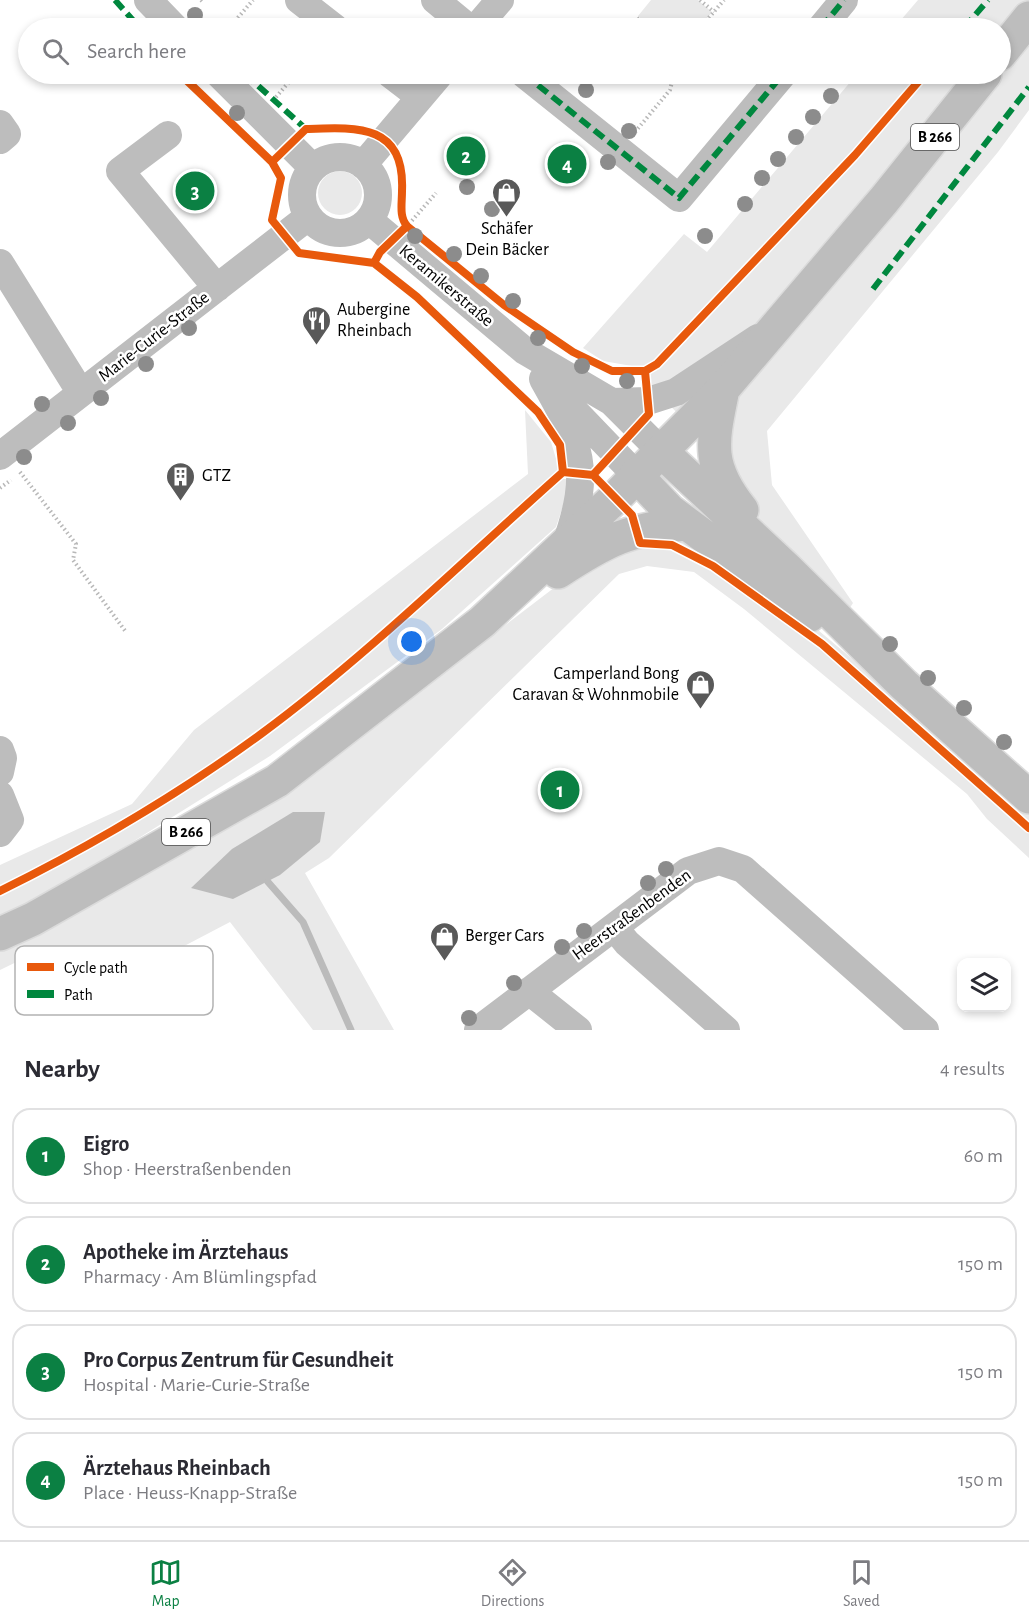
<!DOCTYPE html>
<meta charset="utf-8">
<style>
:root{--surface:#fff;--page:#f2f2f3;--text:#2b2b33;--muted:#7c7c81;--line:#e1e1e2;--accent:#0b8043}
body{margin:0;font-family:"Alegreya Sans",sans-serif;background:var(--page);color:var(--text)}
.controls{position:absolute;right:18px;bottom:18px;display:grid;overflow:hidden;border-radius:12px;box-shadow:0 3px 9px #0003}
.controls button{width:54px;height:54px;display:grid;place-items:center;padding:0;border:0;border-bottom:2px solid var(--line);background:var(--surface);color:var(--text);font:30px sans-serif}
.you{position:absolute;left:412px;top:642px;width:21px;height:21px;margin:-15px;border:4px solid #fff;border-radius:50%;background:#1a73e8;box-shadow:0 0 0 9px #1a73e833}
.badge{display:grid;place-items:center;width:39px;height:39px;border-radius:50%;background:var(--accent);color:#fff;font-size:20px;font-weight:700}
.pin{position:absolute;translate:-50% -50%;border:3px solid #fff;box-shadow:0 2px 6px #0006}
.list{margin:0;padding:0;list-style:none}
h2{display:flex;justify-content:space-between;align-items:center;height:78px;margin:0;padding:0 24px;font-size:26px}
h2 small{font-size:20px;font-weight:400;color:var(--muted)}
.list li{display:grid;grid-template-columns:39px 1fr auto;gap:18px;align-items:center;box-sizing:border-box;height:96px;margin:0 12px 12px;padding:0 12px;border:2px solid var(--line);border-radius:18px}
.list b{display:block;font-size:22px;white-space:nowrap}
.list p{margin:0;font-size:20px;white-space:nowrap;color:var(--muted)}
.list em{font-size:20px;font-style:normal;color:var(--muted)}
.icon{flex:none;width:33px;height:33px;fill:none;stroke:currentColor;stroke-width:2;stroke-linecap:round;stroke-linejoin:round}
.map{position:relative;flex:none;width:1029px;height:1030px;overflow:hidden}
.search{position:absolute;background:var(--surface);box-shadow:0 3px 9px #0003;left:18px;right:18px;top:18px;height:66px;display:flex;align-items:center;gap:15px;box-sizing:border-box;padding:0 21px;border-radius:33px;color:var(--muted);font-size:22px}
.sheet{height:510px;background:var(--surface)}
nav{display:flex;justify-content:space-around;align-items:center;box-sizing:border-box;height:84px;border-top:2px solid var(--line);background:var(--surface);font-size:16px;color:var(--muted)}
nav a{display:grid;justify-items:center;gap:3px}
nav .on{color:var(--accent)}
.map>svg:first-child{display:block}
.green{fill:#e9e9e9}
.water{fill:#bbb}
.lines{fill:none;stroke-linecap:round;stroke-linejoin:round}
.stream{stroke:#bbb;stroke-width:7}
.major-casing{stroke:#dbdbdb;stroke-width:36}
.path{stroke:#b8b8b8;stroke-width:4;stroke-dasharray:1.5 3;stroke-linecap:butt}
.minor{stroke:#bdbdbd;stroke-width:28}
.major{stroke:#bdbdbd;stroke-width:33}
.quiet{stroke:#00873e;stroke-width:6;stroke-dasharray:12 6;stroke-linecap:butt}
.cycleway-casing{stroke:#fff;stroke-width:11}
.cycleway{stroke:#e8590c;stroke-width:8}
.tree{fill:#8c8c8c}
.labels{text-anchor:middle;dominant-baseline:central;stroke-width:5;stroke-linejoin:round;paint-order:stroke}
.shield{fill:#fff;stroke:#4c4c4c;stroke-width:1.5}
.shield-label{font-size:16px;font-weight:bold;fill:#000}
.poi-label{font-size:18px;fill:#000;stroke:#fff;text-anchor:start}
.street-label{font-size:18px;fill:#000;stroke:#fff}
.key{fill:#fff;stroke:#b2b2b2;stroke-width:1.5}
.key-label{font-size:16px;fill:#000}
</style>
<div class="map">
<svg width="1029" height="1030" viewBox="0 0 1029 1030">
<rect width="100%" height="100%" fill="#fff"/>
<!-- green -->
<path class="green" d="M651,0H698L712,12L699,28H652L638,16Z
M918,0H1029V110L998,152L767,431L772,485L853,603L846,614L743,501L729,467L632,366L603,361L583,348L684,234L707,252L857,74H1000V28H894Z
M318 193a22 22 0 1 1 44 0a22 22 0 1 1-44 0Z
M525,410L551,442L562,479H572L556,527L442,629L270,756L46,896L0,917V865L132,804L194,730L528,474Z
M681,537L786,603L1029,808V858L987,819L967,794L744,609L694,572L647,566L619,574L329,858L305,873L394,1030H313L230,922L64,1009L37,952L0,970V949L457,662L576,571L615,545Z"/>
<!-- water -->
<path class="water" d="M293,812H325L320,842L280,875L233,899L191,888L232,849Z"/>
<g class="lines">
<!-- stream -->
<path class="stream" d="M268,882L303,922L351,1030"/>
<defs>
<path id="major" d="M1000,54L1029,18
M723,389C712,443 706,465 742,510
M661,451L786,568L904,685L1029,797
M636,475L670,511L810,615
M558,572C605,541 630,528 687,524
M0,934L33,919L277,781L482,622L615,498L723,389L884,200L985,74"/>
</defs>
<!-- major casing -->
<use href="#major" class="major-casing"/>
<!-- path -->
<path class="path" d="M201,0L203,2
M700,0L714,12
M637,18L650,28
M229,28L253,0
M700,28L724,0
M185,79L189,74
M276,97L289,82
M635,132L670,90L674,74
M409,224L436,193
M20,472L76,544L73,560L126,632
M0,488L11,480"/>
<!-- minor -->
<path class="minor" d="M148,0L175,28
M299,0L335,28
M435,0L469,28
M476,28L500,0
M821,28L844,0
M219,74L312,167
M390,74L420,97
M524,74L679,198L783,74
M0,124L7,134L0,140
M168,135L120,171L217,288
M302 195a38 38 0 1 1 76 0a38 38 0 1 1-76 0Z
M363,165L440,74
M369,220L525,351L612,402L661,451
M0,263L81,393
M543,379C581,446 592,469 566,544
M563,399L636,475
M612,402L648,401L676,392L758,338
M0,456L308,217
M0,750L3,758L0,772
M0,795L10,820L0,833
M614,927L627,943L726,1030
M529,991L578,1030
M478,1030L688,871L719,861L743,869L925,1030"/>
<!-- major -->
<use href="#major" class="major"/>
<!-- quiet -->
<path class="quiet" d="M115,0L140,28
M821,28L844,0
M964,28L988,0
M245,74L306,129
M524,74L679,198L783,74
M873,289L1029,87"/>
<defs>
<path id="cycleway" d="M180,74L272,162L281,178L272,220L299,253L374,263L417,297L538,412L560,445L563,472L593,475L632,515L640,543L672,545L713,566L822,644L1029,828
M272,162L306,129C358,127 405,124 402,191C402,204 399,217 407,226L380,252L374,263
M407,226L504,305L573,352L612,371H645L657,364L855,155L925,74
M593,475L649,414L645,371
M0,891C91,846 179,794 261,734C368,655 464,560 563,472"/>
</defs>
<!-- cycleway casing -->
<use href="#cycleway" class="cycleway-casing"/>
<!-- cycleway -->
<use href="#cycleway" class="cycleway"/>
</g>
<!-- trees -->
<g class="tree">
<circle cx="195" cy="15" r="8"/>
<circle cx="586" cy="90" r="8"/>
<circle cx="831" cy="96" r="8"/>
<circle cx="237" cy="113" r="8"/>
<circle cx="813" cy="117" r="8"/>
<circle cx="629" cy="131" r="8"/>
<circle cx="796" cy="137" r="8"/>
<circle cx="778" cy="159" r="8"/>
<circle cx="608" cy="162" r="8"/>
<circle cx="762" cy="178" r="8"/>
<circle cx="467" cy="187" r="8"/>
<circle cx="745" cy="204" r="8"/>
<circle cx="492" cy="209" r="8"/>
<circle cx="415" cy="236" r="8"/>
<circle cx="705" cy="236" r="8"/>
<circle cx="454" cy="254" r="8"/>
<circle cx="481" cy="276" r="8"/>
<circle cx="513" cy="301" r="8"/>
<circle cx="189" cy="328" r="8"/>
<circle cx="538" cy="338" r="8"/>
<circle cx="146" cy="364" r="8"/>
<circle cx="582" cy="366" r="8"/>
<circle cx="627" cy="381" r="8"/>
<circle cx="101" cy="398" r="8"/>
<circle cx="42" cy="404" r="8"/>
<circle cx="68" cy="423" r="8"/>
<circle cx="24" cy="457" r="8"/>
<circle cx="890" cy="644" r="8"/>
<circle cx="928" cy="678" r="8"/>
<circle cx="964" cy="708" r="8"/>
<circle cx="1004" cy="742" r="8"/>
<circle cx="666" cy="869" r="8"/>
<circle cx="648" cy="883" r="8"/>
<circle cx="584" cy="931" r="8"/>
<circle cx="562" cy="947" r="8"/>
<circle cx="514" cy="983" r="8"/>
<circle cx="469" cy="1018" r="8"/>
</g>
<!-- icons -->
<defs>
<symbol id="shop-pin" viewBox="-11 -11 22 30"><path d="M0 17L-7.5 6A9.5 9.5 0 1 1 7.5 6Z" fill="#595959" stroke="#fff"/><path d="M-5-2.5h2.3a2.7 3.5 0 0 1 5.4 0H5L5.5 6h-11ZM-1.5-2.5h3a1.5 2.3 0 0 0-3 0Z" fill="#fff"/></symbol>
<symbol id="restaurant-pin" viewBox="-11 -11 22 30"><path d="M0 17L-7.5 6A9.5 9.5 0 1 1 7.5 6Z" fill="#595959" stroke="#fff"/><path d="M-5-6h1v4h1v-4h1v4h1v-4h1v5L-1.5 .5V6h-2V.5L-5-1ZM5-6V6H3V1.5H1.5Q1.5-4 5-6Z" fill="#fff"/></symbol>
<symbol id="building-pin" viewBox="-11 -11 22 30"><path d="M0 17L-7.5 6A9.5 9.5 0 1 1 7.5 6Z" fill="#595959" stroke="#fff"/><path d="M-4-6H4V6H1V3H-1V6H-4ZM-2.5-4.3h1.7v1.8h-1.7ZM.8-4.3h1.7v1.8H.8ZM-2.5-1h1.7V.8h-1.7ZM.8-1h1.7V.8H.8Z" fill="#fff"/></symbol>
</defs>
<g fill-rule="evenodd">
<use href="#shop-pin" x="490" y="176" width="33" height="45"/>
<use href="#restaurant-pin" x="300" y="304" width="33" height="45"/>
<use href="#building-pin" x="164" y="460" width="33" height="45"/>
<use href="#shop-pin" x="684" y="668" width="33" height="45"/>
<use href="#shop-pin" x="428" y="920" width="33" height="45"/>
</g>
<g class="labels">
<!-- shield labels -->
<g class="shield">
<rect x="911" y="124" width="48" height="26" rx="4.5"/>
<rect x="162" y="819" width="48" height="26" rx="4.5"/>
</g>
<g class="shield-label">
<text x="935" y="137">B 266</text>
<text x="186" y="832">B 266</text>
</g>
<!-- poi labels -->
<g class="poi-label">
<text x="507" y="229" text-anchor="middle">Schäfer<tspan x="507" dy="21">Dein Bäcker</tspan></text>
<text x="337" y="310">Aubergine<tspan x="337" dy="21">Rheinbach</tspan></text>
<text x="202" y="476">GTZ</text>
<text x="679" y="674" text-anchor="end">Camperland Bong<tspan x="679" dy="21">Caravan &amp; Wohnmobile</tspan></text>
<text x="465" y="936">Berger Cars</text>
</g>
<!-- street labels -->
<g class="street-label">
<text transform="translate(446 286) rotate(40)">Keramikerstraße</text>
<text transform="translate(154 337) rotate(-38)">Marie-Curie-Straße</text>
<text transform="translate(632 915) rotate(-36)">Heerstraßenbenden</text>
</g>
</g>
<!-- legend -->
<rect x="15" y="946" width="198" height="69" rx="9" class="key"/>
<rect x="27" y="963" width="27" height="8" fill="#e8590c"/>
<rect x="27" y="990" width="27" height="8" fill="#00873e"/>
<g class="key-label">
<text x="64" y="973">Cycle path</text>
<text x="64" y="1000">Path</text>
</g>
</svg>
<div class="controls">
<button><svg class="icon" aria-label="layers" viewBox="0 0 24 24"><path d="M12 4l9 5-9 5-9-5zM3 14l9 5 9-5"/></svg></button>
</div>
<div class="you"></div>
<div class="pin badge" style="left:560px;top:790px">1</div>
<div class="pin badge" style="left:466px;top:156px">2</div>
<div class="pin badge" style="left:195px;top:191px">3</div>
<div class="pin badge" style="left:567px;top:164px">4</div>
<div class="search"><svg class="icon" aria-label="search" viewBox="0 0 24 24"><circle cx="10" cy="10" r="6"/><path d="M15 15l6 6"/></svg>Search here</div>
</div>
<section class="sheet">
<h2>Nearby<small>4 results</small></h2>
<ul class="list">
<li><span class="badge">1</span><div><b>Eigro</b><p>Shop · Heerstraßenbenden</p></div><em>60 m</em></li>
<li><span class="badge">2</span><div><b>Apotheke im Ärztehaus</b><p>Pharmacy · Am Blümlingspfad</p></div><em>150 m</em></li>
<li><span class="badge">3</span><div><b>Pro Corpus Zentrum für Gesundheit</b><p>Hospital · Marie-Curie-Straße</p></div><em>150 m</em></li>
<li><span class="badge">4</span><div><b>Ärztehaus Rheinbach</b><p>Place · Heuss-Knapp-Straße</p></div><em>150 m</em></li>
</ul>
</section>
<nav>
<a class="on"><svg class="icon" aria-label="map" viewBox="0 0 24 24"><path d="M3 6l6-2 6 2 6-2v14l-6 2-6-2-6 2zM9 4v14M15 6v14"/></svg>Map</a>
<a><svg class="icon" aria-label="directions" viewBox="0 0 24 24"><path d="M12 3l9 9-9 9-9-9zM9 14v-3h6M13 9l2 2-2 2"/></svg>Directions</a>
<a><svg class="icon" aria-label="saved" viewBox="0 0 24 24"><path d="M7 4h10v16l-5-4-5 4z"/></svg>Saved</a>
</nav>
